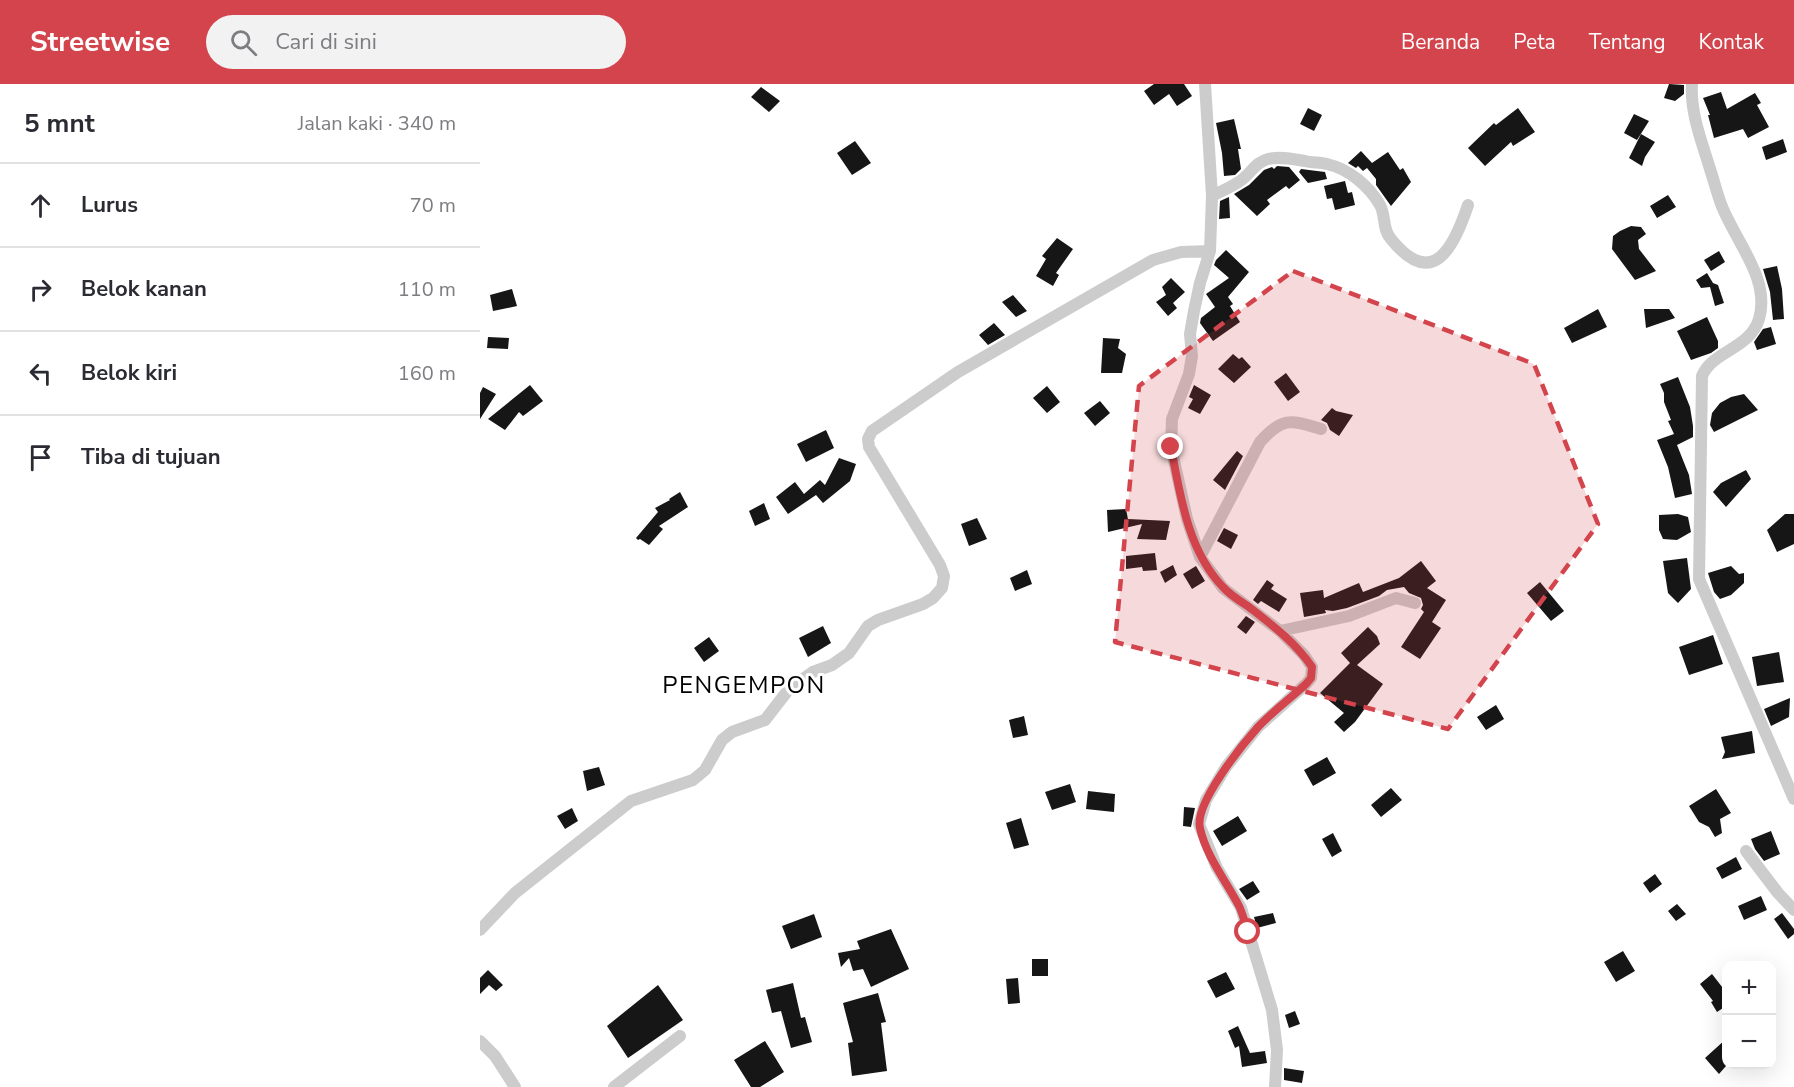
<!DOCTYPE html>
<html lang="id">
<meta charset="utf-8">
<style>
:root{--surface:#fff;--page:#f2f2f3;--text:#2b2b33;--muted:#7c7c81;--line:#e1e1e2;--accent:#d3444d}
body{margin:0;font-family:"Nunito Sans",sans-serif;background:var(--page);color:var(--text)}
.controls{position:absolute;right:18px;bottom:18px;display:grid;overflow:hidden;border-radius:12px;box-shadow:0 6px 24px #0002}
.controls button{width:54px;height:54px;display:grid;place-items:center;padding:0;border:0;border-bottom:2px solid var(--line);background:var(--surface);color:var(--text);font:30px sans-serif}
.stop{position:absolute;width:18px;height:18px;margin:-14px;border:4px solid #d3444d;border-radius:50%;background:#fff}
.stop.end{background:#d3444d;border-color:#fff;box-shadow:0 2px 6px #0008}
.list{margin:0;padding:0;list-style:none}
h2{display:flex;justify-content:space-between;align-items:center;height:78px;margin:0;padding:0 24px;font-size:26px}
h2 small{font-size:20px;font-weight:400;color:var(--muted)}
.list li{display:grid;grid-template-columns:39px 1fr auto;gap:18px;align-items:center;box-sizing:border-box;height:84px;padding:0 24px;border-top:2px solid var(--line)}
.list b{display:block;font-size:22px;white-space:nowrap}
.list em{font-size:20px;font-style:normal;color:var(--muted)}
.icon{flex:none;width:33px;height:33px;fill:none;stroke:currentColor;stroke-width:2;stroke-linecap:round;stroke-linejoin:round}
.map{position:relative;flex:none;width:1314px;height:1003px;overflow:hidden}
header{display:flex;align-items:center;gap:36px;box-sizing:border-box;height:84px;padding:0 30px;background:var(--accent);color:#fff}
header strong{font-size:28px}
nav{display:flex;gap:33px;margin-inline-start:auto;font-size:21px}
.search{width:420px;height:54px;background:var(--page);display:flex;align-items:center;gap:15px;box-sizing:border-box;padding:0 21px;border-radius:33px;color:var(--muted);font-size:22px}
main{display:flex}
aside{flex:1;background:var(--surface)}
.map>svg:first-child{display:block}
.building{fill:#161616}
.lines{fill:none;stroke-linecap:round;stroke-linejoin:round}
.minor{stroke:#ccc;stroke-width:12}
.route{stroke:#d3444d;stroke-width:8}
.marked{fill:#d3444d;fill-opacity:0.2;stroke:#d3444d;stroke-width:4.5;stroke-dasharray:12 8;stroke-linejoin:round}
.labels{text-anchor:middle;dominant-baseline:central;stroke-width:6;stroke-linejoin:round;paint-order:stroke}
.quarter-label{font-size:24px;letter-spacing:1.5px;fill:#000;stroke:#fff}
</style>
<header>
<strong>Streetwise</strong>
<div class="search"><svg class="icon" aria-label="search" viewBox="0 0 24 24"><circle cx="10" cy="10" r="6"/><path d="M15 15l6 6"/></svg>Cari di sini</div>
<nav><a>Beranda</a><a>Peta</a><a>Tentang</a><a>Kontak</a></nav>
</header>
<main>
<aside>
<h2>5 mnt<small>Jalan kaki · 340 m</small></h2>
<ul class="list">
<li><svg class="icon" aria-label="ahead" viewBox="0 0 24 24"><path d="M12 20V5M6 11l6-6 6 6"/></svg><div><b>Lurus</b></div><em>70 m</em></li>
<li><svg class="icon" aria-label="right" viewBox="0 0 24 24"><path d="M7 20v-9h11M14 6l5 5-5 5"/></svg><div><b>Belok kanan</b></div><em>110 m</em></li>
<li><svg class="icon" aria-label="left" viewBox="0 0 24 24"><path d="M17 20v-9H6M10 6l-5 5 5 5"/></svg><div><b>Belok kiri</b></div><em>160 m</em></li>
<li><svg class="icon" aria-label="arrive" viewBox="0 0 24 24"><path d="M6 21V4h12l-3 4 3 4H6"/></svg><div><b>Tiba di tujuan</b></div></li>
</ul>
</aside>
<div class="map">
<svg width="1314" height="1003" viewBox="0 0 1314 1003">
<rect width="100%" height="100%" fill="#fff"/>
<!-- building -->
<path class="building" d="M674,0H704L712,12L697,22L689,10L674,21L664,7Z
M1189,0L1204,1V10L1195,17L1184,14Z
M281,3L300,17L289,28L271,13Z
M1241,8L1247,25L1275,9L1281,19L1277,21L1289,43L1268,54L1263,45L1234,54L1228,31H1230L1223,14Z
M828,24L842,31L834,47L820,40Z
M1038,24L1055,48L1033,62L1031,58L1005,82L988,64L1014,39L1016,41Z
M1154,30L1169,37L1157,56L1144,49Z
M754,35L761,65H758L761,85L755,91L744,92L742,69L736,39Z
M1161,50L1175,58L1165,73L1162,82L1149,74Z
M1303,55L1307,68L1286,76L1282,63Z
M375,57L391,79L372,91L357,69Z
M881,67L892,79L908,68L920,86L923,84L931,98L911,122L896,101V95L887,84L883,87L878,82L876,84L868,79Z
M797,82L809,83L820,96L809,105L806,102L787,116L790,120L777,132L754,110L769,101L784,86L792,83L794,85Z
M821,85L845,88L847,95L828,99L819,88Z
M865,97L868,109L872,108L875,121L855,126L852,114L847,115L844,102Z
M1188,111L1196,123L1177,134L1170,122Z
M749,113L750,134L739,135L740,117Z
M1151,142L1161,143L1166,150L1158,156L1159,165L1176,187L1155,196L1132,165L1133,152L1140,147Z
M577,154L593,165L576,189L579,191L573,202L556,192L566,175L562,172Z
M746,166L769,188L748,213L753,220L750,222L760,238L733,257L720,239L721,234L735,223L726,210L749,194L734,181L736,176Z
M1239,167L1245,178L1231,187L1224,176Z
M1297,182L1302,205L1304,235L1293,236L1290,208L1283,185Z
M1227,189L1233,199L1238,201L1244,219L1235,222L1230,203L1221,204L1216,196Z
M691,194L705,208L693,219L697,224L688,232L676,218L686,211L682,203Z
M32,205L37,222L13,227L10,211Z
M533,211L547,227L536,233L522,218Z
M1118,225L1127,243L1092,259L1084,244Z
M1164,225H1189L1195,234L1166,244Z
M1227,233L1238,257V264L1231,269L1211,276L1197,247Z
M514,239L525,251L508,261L499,251Z
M1291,243L1296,260L1277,266L1274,258L1283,245Z
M8,253L29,254L28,265L7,264Z
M623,254L640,255L638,264L646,270L642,289H621Z
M753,270L759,275L762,273L771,283L754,299L738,285Z
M806,289L820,308L808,317L794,298Z
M1198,293L1210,323L1213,342V353L1197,361L1209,391L1212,410L1195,414L1188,383L1177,356L1194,350L1188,337L1191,336L1184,318V309L1180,300Z
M50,301L63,317L43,332L39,328L25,346L8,335Z
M714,301L731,311L720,330L708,324L713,315L709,313Z
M567,302L580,318L567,329L553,314Z
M3,303L16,310L0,335V309Z
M1264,310L1278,326L1234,348L1230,341L1232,329L1240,319L1251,313Z
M620,317L630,329L615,342L604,329Z
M852,324L856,327L873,331L859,352L850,346L847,339L841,336Z
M346,346L354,364L326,378L317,360Z
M757,367L763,372L745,406L733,396Z
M359,374L376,380L370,397L343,419L336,411L308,430L296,413L315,398L324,410L340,396L345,401Z
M1266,386L1271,395L1246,423L1233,408L1241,399Z
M200,408L208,423L179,442L183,445L169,461L160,455L158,456L156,454L178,428L175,424L190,416L189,415Z
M284,419L290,435L275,442L269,427Z
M646,425L648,435L690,437L686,456L657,455L662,440L628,448L627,426Z
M1198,430L1208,433L1211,448L1197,456L1183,455L1179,446V431Z
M1305,430H1314V460L1297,468L1287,446Z
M497,434L507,455L489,462L481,440Z
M744,444L758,451L751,465L737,457Z
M675,469L677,486L663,487L662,483L646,485V472Z
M1207,474L1211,505L1198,519L1188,509L1183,477Z
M941,477L956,497L947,504L966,516L952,538L961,544L940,575L921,563L944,528L941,525L943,521L941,514L929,509L924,503L907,506L899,512L867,524L853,527L845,526L846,529L824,533L820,509L843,506L844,514L879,499L883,508L919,494Z
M693,481L697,491L685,499L680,488Z
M716,482L725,497L712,505L703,490Z
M1251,482L1259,490L1264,489V499L1251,511L1240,515L1234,508L1228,489Z
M547,486L552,500L535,507L530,494Z
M787,496L794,501L791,505L807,515L799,528L781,517L778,520L773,516Z
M1060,498L1084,527L1071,537L1047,509Z
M766,532L775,538L766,550L757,543Z
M343,542L351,559L328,573L319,554Z
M888,543L897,552L900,560L877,581L903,600L875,638L864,648L854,638L864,629L840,609L870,579L861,569Z
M1233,551L1243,580L1209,591L1199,563Z
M229,553L239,567L224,578L214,564Z
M1299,568L1304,598L1277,602L1272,573Z
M1310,614L1309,633L1291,642L1284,625Z
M1016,621L1024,635L1006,646L997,633Z
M544,632L548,651L533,654L529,636Z
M1272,647L1275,669L1242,675L1245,668L1241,653Z
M847,673L856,689L833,702L824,686Z
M119,683L125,701L107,707L103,687Z
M590,700L596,718L572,726L565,708Z
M911,704L922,716L901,733L891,721Z
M1236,705L1251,729L1240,735L1242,749L1235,753L1229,743L1219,738L1209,722Z
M608,707L635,710L634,728L606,725Z
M704,723L715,724L711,743L703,742Z
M92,724L98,737L85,745L77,732Z
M758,732L767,747L742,762L733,747Z
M541,734L549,761L534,765L526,739Z
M1291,747L1300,770L1284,777L1275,765L1271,755Z
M853,749L862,767L852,773L842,755Z
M1256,773L1262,785L1242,795L1236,784Z
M1175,790L1182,800L1170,809L1163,799Z
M773,797L780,808L767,816L759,805Z
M1281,812L1287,826L1264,836L1258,822Z
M1197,820L1206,830L1196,837L1188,827Z
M793,829L796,839L777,844L774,833Z
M1302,829L1314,845V850L1308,855L1294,835Z
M334,830L342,853L311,865L302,842Z
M411,845L429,885L391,903L383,885L373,887L369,874L361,883L358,869L380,865L377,857Z
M1143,867L1155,887L1136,898L1124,878Z
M552,875H568V892H552Z
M8,886L23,901L16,907L9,901L0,910V894Z
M746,888L755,905L736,914L727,897Z
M1232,890L1246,908V922L1237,928L1231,918L1233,917L1220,900Z
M538,894L540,919L528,920L526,895Z
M313,899L321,934L325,933L332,958L311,964L301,927L292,929L286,906Z
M178,901L203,936L148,974L127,942Z
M398,909L406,938L401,939L407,987L372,992L368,959L373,958L363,919Z
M815,927L820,940L809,944L805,931Z
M758,942L770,969L785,967L787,979L762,983L759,962L755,964L748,947Z
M1246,955V982L1239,990L1225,974Z
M285,957L304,988L280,1003H271L254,976Z
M804,984L824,987L822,999L804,996Z"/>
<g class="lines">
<!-- minor -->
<path class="minor" d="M725,0L732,112L730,167L720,199L714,227L710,250L712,272L709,290L692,335L691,363L707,435L720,473L743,504L800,547L824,571L832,583L831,594L826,600L778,643L746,683L726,716L719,740L737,784L761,824L792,926L797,966L795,1003
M1212,0C1210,29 1222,58 1230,85C1234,97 1237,109 1241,120C1255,157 1291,195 1279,235C1270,265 1232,267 1222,292L1219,495L1314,715
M732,112C741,107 752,103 760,97C771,90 775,78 788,75C800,72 813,75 825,77C832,79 840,78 847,80C869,85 889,102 900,121C906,132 902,145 911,155C953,207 974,163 988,121
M720,473L780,358C803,332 811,336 841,345
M800,547L869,532L916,514L935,519
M1266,767L1298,809L1314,826
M0,846L35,809L151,717L213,696L225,686L242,656L252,648L285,636L309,605L333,588L352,581L369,569L388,542L398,536L443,520L453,514L462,504L464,492L460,481L389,363L388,355L392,347L478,288L673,176L701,168L730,167
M0,957L15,972L35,1003
M134,1003L200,952"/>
</g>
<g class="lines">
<!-- route -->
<path class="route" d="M691,363C700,411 708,467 743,503C750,511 760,517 769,523C792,541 815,558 832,583L831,594L826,600C811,614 793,627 778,643C762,661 714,720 720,744C726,772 746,797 759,822C763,830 765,840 768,848"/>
</g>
<!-- marked area -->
<path class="marked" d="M813,187L1054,280L1118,440L968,645L635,558L659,302Z"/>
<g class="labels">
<!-- quarter labels -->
<g class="quarter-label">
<text x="264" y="601">PENGEMPON</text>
</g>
</g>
</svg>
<div class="controls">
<button>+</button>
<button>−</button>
</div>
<div class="stop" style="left:768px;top:848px"></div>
<div class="stop end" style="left:691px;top:363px"></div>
</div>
</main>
